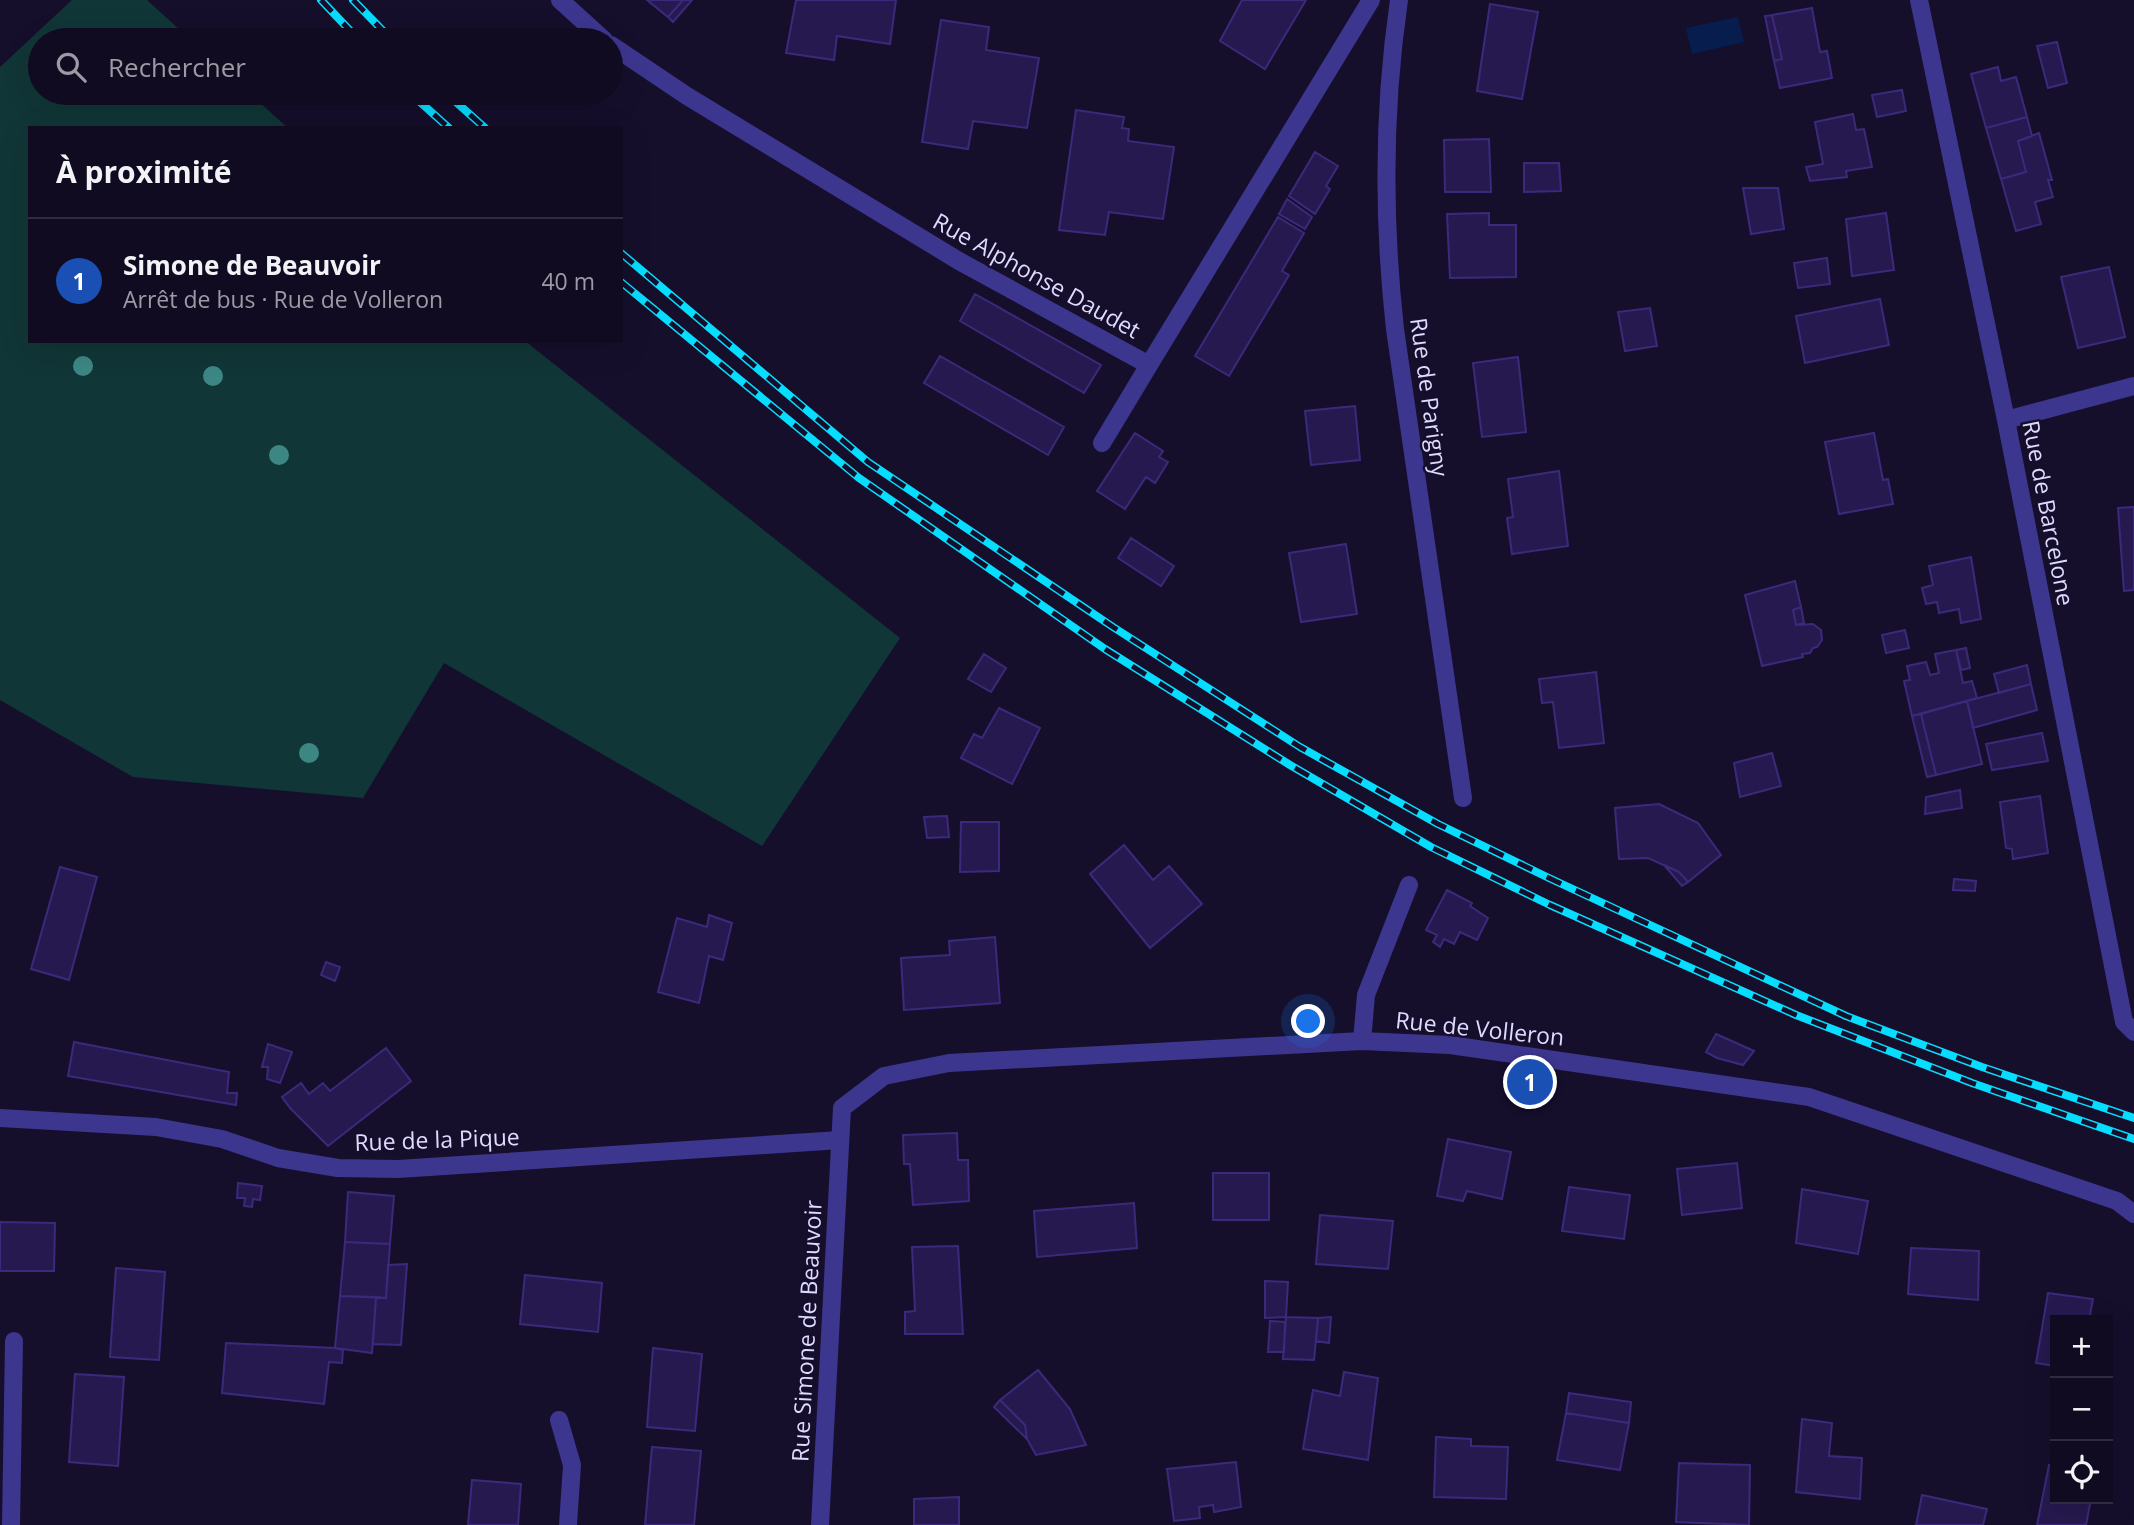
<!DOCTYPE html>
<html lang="fr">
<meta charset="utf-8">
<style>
:root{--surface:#100b21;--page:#1e192e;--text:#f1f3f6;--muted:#9c9ba5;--line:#302b3f;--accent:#ea580c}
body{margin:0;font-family:"Open Sans",sans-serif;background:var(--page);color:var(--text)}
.controls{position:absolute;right:21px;bottom:21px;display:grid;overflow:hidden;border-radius:0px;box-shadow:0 7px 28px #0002}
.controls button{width:63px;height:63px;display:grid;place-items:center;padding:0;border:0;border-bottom:2px solid var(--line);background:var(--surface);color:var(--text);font:35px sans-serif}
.you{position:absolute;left:1309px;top:1022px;width:24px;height:24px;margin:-18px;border:5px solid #fff;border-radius:50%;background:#1a73e8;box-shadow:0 0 0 10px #1a73e833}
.badge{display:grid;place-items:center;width:46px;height:46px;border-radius:50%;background:var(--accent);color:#fff;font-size:23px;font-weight:700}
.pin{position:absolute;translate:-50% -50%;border:4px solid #fff;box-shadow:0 2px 7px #0006}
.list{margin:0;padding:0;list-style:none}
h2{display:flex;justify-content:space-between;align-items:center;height:91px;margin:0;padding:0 28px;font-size:30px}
h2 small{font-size:23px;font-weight:400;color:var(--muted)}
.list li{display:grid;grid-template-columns:46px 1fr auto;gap:21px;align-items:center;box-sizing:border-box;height:126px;padding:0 28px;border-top:2px solid var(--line)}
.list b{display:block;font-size:26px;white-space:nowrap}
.list p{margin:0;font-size:23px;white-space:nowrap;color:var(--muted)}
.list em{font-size:23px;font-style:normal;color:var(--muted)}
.icon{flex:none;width:38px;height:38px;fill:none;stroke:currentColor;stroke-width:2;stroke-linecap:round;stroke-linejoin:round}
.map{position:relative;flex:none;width:2134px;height:1525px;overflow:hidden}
.search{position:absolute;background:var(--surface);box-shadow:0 7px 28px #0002;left:28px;top:28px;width:595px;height:77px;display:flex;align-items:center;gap:18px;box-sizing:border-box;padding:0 24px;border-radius:38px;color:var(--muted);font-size:26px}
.panel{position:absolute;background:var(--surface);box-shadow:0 7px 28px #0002;left:28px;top:126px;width:595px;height:217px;border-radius:0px}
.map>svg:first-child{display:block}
.green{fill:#113637}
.water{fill:#061d4e}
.building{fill:#26194f;stroke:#3d297c;stroke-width:2}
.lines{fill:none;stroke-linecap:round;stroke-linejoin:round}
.service{stroke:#3d368f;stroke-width:18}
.minor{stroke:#3d368f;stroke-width:18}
.tertiary{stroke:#3d368f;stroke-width:18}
.rail-casing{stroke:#06ddff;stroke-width:8}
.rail{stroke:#150f2c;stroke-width:5;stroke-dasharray:16;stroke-linecap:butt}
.tree{fill:#3c8784}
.labels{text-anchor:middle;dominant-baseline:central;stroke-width:5;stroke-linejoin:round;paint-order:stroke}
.street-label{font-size:23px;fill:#dfdaff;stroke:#150f2c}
</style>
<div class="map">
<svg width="2134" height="1525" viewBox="0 0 2134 1525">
<rect width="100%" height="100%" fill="#150f2c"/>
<!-- green -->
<path class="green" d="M72,0H147L191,40H40V93H249L288,128H30V341H525L900,638L762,846L444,663L363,798L133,777L0,700V67Z"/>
<!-- water -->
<path class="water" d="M1738,17L1744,42L1692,54L1686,28Z"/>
<!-- building -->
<path class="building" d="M647,0H683L668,17Z
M683,0H692L673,22L668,17Z
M796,0H896L890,44L837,36L834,60L786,53Z
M1242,0H1306L1265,69L1220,41Z
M1490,4L1538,12L1522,99L1477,91Z
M1812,8L1820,52L1827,51L1832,78L1780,88L1774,61L1782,59L1772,15Z
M1772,15L1782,59L1774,61L1765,16Z
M941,20L989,27L986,50L1039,58L1027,128L973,121L968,149L922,142Z
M2057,42L2067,83L2048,88L2037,46Z
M1998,67L2001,81L2016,77L2027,117L1986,128L1971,74Z
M1902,90L1906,111L1877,117L1872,95Z
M1076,110L1124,117L1122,128L1129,129L1128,141L1174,147L1163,219L1109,212L1105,235L1059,230Z
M1853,114L1856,130L1864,129L1872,167L1846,171L1847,177L1810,181L1806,167L1823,164L1815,122Z
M2027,117L2032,136L2018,141L2026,172L2001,179L1986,128Z
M2039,133L2052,180H2048L2053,197L2035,202L2041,224L2016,231L2001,179L2026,172L2018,141Z
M1489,139L1491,192H1445L1444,140Z
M1315,152L1338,166L1326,186L1330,189L1315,214L1289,196Z
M1524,163H1559L1561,191L1524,192Z
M1743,188H1778L1784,229L1751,234Z
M1287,199L1312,217L1305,229L1279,214Z
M1489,213V225H1516V277L1450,278L1447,214Z
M1886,213L1894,270L1852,276L1846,219Z
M1278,217L1304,233L1282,271L1289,275L1229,376L1195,356Z
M1827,258L1830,284L1798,288L1794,263Z
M2109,267L2125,337L2078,348L2061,277Z
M975,294L1101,365L1084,393L960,321Z
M1880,299L1889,345L1805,363L1796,316Z
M1650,308L1657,346L1625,351L1618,312Z
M940,356L1064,427L1048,455L924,383Z
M1518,357L1526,432L1482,437L1473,363Z
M1355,406L1360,460L1311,465L1305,411Z
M1135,433L1163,451L1159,457L1168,462L1155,483L1146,477L1125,509L1097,491Z
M1874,433L1883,480L1888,479L1893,504L1839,514L1825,442Z
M1559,471L1568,546L1512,554L1507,518L1513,517L1508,479Z
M2134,507V590L2124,591L2118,508Z
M1131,538L1174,566L1161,586L1118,558Z
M1346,544L1357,614L1301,622L1289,553Z
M1971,557L1981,619L1961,623L1959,609L1939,613L1937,602L1926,604L1922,588L1933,585L1929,566Z
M1795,581L1801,607L1793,610L1796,625L1813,624L1821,630L1822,640L1817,647L1813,648L1810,653L1802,654L1803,657L1762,666L1745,595Z
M1801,607L1804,623L1796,625L1793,610Z
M1905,630L1909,648L1886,653L1882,635Z
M1966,648L1970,668L1961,670L1956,650Z
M1956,650L1963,683L1972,681L1977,698L1912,716L1904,681L1910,680L1907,666L1926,662L1930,675L1939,673L1935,654Z
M984,654L1006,668L991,692L968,679Z
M2027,665L2031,684L1999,693L1994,674Z
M1596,672L1604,743L1559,748L1553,702L1542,703L1539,679Z
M2031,684L2037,710L1973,728L1967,701Z
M1967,701L1982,764L1936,775L1921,714Z
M999,708L1040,728L1012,784L961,758L974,734L982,738Z
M1921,714L1936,775L1927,777L1912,716Z
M2042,733L2048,761L1992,770L1986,744Z
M1772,753L1781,786L1740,797L1734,763Z
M1960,790L1962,808L1925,814L1926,797Z
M2040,796L2048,853L2013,859L2012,849L2006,848L2000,802Z
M1659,804L1698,823L1721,855L1688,882L1679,872L1648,858L1619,859L1615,808Z
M947,816L949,837L927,838L924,817Z
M961,822H999V871L960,872Z
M1124,845L1153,880L1169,866L1202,904L1150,948L1090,874Z
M1664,865L1679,872L1688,882L1682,886Z
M60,867L97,877L69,980L31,969Z
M1954,879L1976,881L1975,891L1953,890Z
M1447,890L1472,903L1470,906L1488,918L1477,940L1460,932L1454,944L1444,939L1440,947L1433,942L1437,935L1426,930Z
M709,915L732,923L723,960L709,956L699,1003L658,992L677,918L707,927Z
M995,937L1000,1003L904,1010L901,958L950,955L949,941Z
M326,962L340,967L335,981L321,975Z
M1716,1034L1754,1051L1743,1065L1717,1058L1706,1052Z
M74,1042L229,1072L227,1093H237L236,1105L68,1076Z
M268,1044L292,1052L280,1083L267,1079L268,1067H262Z
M386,1048L411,1081L328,1146L290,1108L282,1097L301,1083L309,1094L323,1083L330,1091Z
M957,1133L958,1160H968L969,1201L913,1205L910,1164H904L903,1135Z
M1448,1139L1511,1152L1502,1199L1467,1191L1463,1201L1437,1196Z
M1737,1163L1742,1208L1682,1215L1677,1169Z
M1213,1173H1269V1220H1213Z
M238,1183L262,1186L260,1200L253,1199L252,1207L244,1206L245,1198H237Z
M1569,1187L1630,1195L1624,1239L1562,1231Z
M1802,1189L1868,1201L1858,1254L1796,1243Z
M348,1192L394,1196L390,1244L345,1242Z
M1134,1203L1137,1248L1037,1257L1034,1211Z
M1320,1215L1393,1221L1388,1269L1316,1264Z
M0,1222L55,1223L54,1271H0Z
M345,1242L390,1244L386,1298L340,1296Z
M958,1246L963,1334H905V1312L915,1311L912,1247Z
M1911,1248L1979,1251L1978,1300L1908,1294Z
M407,1264L401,1345L373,1344L376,1297L386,1298L388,1265Z
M116,1268L165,1272L159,1360L110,1357Z
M525,1275L602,1283L598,1332L520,1324Z
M1265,1281L1288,1282L1286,1317L1265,1318Z
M2048,1293L2093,1299L2089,1320H2055V1366L2036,1363Z
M340,1296L376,1297L372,1353L335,1348Z
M1286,1317L1318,1318L1314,1360L1283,1359Z
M1331,1317L1329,1343L1316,1341L1318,1318Z
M1270,1321L1285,1322L1284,1352H1268Z
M226,1343L335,1348L343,1350L342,1363L329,1362L324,1404L222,1393Z
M653,1348L702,1354L695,1431L647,1427Z
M1038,1370L1070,1409L1086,1445L1036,1455L1027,1439L1025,1425L1000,1400Z
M1344,1372L1378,1378L1368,1460L1303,1449L1313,1390L1340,1396Z
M75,1374L124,1377L118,1466L69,1462Z
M1569,1393L1631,1402L1629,1423L1566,1413Z
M1000,1400L1025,1425L1027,1439L994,1407Z
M1566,1413L1629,1423L1620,1470L1557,1460Z
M1802,1419L1832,1423L1829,1456L1862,1458L1860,1499L1796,1492Z
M1436,1437L1471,1439V1446L1508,1447L1506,1499L1434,1497Z
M652,1447L701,1451L694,1525H645Z
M1236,1462L1241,1507L1214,1512L1213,1505L1199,1507L1200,1518L1174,1521L1167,1469Z
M1679,1463L1750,1465L1749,1525L1676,1522Z
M2049,1465L2055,1466V1499H2091L2086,1525H2037Z
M472,1480L521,1484L518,1525H468Z
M1922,1495L1987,1509L1983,1525H1916Z
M959,1497V1525H914V1499Z"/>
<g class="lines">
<!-- service -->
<path class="service" d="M1362,1041L1366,995L1409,885"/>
<!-- minor -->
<path class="minor" d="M560,0L604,40
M1399,0C1383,109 1383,220 1395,329L1463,798
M1919,0L2006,420L2124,1022L2134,1032
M611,45L687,96L959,261L1149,365L1371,0
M2006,420L2134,386
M1102,443L1149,365
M559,1420L572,1465L568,1525
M11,1525L14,1341"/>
<!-- tertiary -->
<path class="tertiary" d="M0,1118L156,1127L222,1139L278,1158L338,1168L398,1169L840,1140
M820,1525L842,1108L884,1076L949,1063L1362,1041L1450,1045L1809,1097L2117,1201L2134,1214"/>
<defs>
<path id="rail" d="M321,0L359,40
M353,0L392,40
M410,93L449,128
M446,93L485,128
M621,253L868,462L1113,627L1300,747L1438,824L1549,878L1846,1016L1982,1067L2134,1118
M621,282L859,478L1105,649L1290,765L1431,847L1550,905L1796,1015L1972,1083L2134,1139"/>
</defs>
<!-- rail casing -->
<use href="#rail" class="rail-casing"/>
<!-- rail -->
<use href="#rail" class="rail"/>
</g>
<!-- trees -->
<g class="tree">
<circle cx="83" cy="366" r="10"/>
<circle cx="213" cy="376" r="10"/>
<circle cx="279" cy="455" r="10"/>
<circle cx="309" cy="753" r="10"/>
</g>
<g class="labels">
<!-- street labels -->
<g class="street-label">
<text transform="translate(1037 275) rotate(29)">Rue Alphonse Daudet</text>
<text transform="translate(1430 397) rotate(82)">Rue de Parigny</text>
<text transform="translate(2049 513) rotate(79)">Rue de Barcelone</text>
<text transform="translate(1480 1028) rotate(6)">Rue de Volleron</text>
<text transform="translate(437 1139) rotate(-2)">Rue de la Pique</text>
<text transform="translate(806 1331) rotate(-87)">Rue Simone de Beauvoir</text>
</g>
</g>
</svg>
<div class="controls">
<button>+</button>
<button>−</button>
<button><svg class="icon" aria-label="locate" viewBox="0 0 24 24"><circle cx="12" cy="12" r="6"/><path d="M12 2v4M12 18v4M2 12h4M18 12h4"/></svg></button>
</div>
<div class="you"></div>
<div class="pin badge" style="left:1530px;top:1082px;background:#1a4fb4">1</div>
<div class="search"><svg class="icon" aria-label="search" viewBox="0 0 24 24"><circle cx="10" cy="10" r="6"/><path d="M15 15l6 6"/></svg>Rechercher</div>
<section class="panel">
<h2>À proximité<small></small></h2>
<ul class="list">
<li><span class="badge" style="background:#1a4fb4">1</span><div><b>Simone de Beauvoir</b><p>Arrêt de bus · Rue de Volleron</p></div><em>40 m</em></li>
</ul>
</section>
</div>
